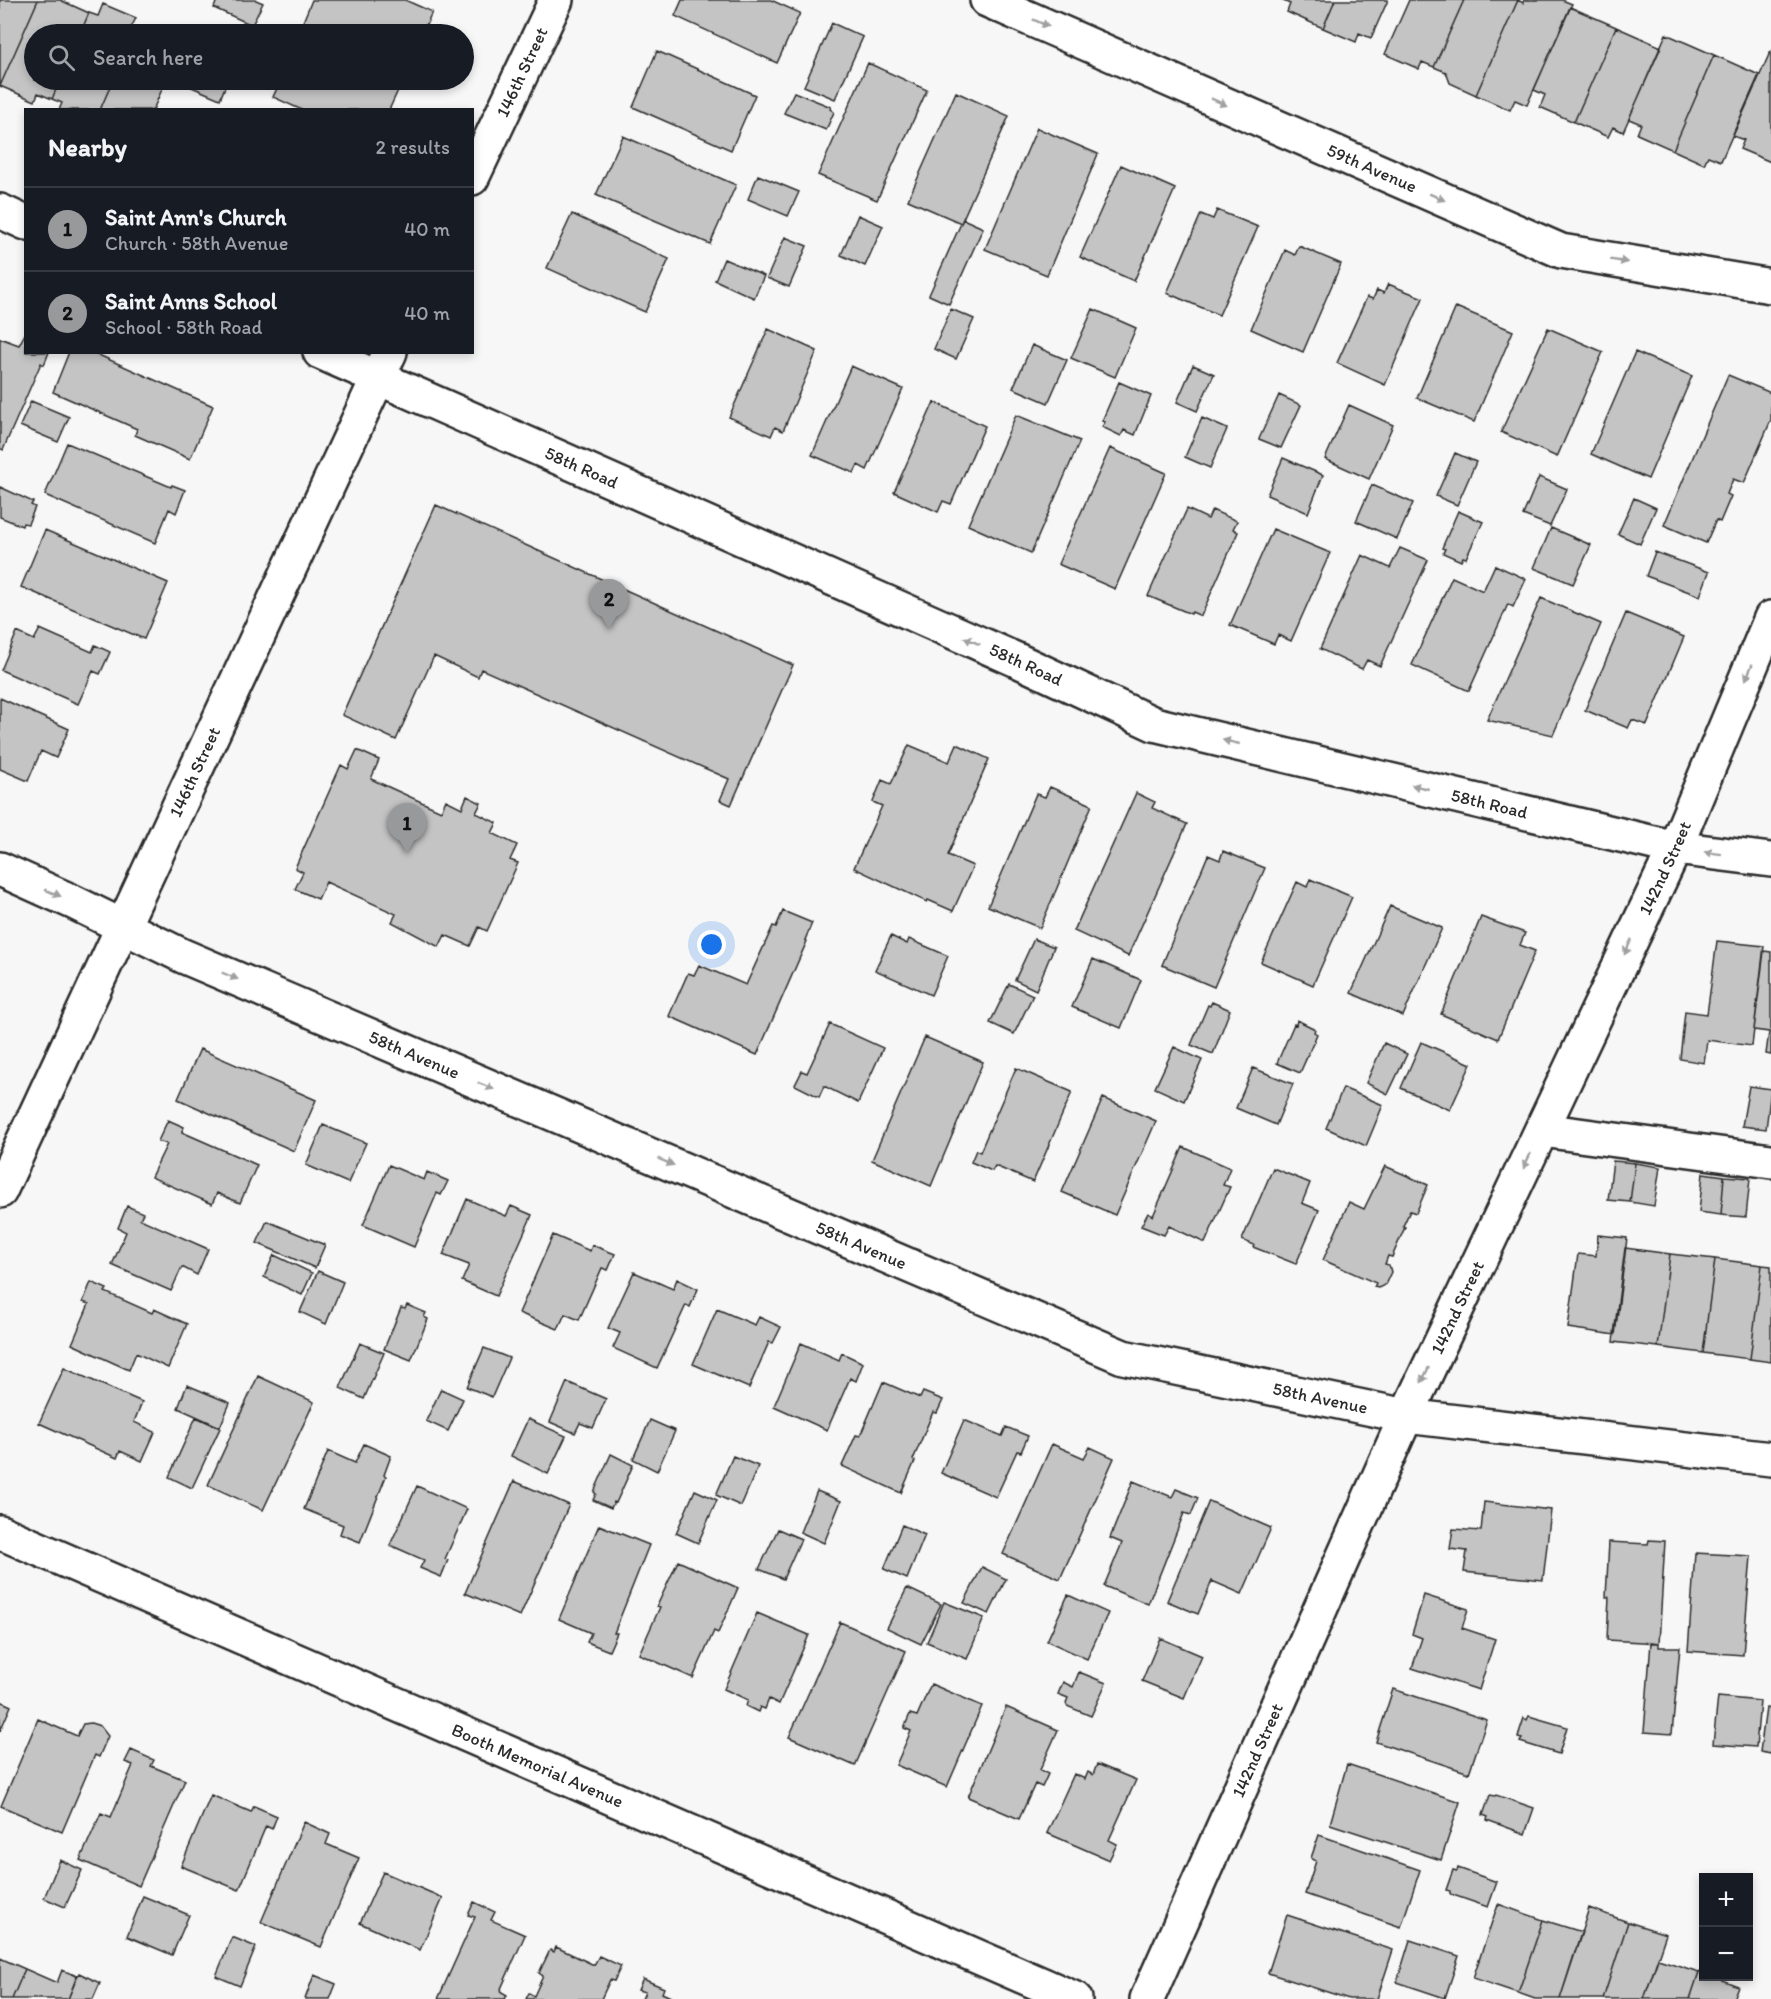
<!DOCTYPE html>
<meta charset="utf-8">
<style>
:root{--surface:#171b24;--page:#242831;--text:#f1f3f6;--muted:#9ea1a6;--line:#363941;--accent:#98999b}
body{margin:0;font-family:Itim,sans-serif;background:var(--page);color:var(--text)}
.controls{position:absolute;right:18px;bottom:18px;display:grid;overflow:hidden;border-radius:0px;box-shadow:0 3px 9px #0003}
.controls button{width:54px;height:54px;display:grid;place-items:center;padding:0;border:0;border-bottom:2px solid var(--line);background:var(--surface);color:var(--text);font:30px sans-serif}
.you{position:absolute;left:712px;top:945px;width:21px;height:21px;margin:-15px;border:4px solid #fff;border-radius:50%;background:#1a73e8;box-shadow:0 0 0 9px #1a73e833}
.badge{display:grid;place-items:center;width:39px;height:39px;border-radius:50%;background:var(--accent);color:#111;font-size:20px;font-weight:700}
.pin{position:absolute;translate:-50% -50px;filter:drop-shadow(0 2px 3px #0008)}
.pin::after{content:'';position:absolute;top:32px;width:21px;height:18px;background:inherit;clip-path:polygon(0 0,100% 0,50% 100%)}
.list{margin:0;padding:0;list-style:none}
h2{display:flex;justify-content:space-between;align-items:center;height:78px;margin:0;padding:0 24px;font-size:26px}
h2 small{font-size:20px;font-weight:400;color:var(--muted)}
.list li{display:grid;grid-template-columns:39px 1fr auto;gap:18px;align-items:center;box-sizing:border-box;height:84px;padding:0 24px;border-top:2px solid var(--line)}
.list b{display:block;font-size:22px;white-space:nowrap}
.list p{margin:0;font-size:20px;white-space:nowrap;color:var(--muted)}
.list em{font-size:20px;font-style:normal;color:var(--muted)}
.icon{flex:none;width:33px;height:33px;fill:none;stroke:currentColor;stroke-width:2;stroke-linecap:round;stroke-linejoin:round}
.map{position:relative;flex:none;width:1771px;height:1999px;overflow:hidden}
.search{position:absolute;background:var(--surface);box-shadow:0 3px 9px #0003;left:24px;top:24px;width:450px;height:66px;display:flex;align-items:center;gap:15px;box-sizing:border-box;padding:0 21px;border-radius:33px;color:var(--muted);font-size:22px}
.panel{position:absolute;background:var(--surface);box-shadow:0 3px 9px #0003;left:24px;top:108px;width:450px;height:246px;border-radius:0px}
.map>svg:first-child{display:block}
.building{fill:#c4c4c4;stroke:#2b2b2b;stroke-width:1.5}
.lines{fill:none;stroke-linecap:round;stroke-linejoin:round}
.minor-casing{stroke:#2b2b2b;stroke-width:38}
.minor{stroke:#fff;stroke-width:33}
.oneway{fill:#a0a0a0}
.labels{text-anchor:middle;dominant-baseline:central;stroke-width:5;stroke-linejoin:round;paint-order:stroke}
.street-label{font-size:18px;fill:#2b2b2b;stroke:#fff}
</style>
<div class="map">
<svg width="1771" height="1999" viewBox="0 0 1771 1999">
<rect width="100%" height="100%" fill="#f7f7f7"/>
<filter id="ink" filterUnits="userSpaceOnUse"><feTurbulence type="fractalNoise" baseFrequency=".0167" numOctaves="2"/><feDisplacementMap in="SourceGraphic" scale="12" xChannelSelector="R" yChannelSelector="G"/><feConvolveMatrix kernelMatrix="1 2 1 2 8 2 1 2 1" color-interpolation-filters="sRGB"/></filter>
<g filter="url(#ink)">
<!-- building -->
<path class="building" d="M0,0H38L0,86Z
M38,0H60L89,13L80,34H34V80H60L52,99L38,93L35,101L0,86Z
M217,0H256L263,3L252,25L214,8Z
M312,0H405L432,12L422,34H324L302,24Z
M682,0H771L800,13L777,63L675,16Z
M1281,0H1335L1323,28L1287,12L1290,4Z
M1335,0H1388L1371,38L1359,33L1356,42L1323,28Z
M1409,0H1464L1434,67L1422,62L1419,69L1385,54Z
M1464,0H1518L1476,95L1450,83L1446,72L1434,67Z
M1518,0L1523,3L1524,0H1562L1572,4L1527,105L1515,100L1510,110L1476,95Z
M103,4L136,18L130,30L134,33L133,34H80L89,13L98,16Z
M1570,7L1616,27L1574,122L1540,107L1545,95L1534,90Z
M832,23L863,37L835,99L804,86Z
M1616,27L1661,47L1623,132L1613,127L1608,137L1574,122Z
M1666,34L1714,55L1673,150L1637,134L1641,124L1629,119Z
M1771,50V162L1740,149L1744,140L1733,136Z
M657,51L755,95L731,150L633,107Z
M1714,55L1759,75L1721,161L1708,156L1704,164L1673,150Z
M868,63L927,90L877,200L818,175Z
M60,80H113L100,110H59L62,103L52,99Z
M113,80H166L153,110H100Z
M181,80H228L220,99L180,82Z
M281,80H386L400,86L389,110H302L273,97Z
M794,92L831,107L830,109L834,112L826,130L784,113Z
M956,92L1009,116L961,223L908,200Z
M1037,128L1098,154L1047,275L985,249Z
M623,136L736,185L710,244L596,195Z
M1121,165L1175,189L1134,281L1080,257Z
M758,175L799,192L788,216L748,199Z
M1217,210L1258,227L1219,315L1167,293L1201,214L1213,219Z
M572,214L669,259L645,312L547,268Z
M858,215L883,226L865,266L841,255Z
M963,219L983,228L949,304L929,295Z
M785,237L807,246L789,287L767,278Z
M1299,246L1341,264L1303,352L1251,329L1285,250L1295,255Z
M724,259L764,276L754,298L715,280Z
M1388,284L1423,298L1385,385L1337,363L1367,297L1373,299L1377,290L1384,293Z
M1456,307L1513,331L1474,422L1417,398Z
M951,309L974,319L956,359L934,349Z
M1093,309L1136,328L1115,377L1071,358Z
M1548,328L1603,352L1557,457L1501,432Z
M768,329L817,351L783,431L775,427L771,436L729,417Z
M26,332V352H49L44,365L41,363L3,450L0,448V338L19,345Z
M1032,345L1067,360L1048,403L1013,388Z
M69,352H92L213,406L190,459L135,435L137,429L53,392Z
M1635,352L1692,376L1648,479L1591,454Z
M1193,365L1214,374L1197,411L1177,402Z
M851,366L903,389L867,470L858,465L854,473L812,455Z
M1728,375L1771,393V420L1744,483L1733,479L1727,494L1731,496L1720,522L1716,520L1706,543L1664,525Z
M1119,382L1151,396L1135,435L1124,430L1121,436L1102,427L1105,422L1102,421Z
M1279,395L1301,405L1281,448L1259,439Z
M31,401L69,417L58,442L20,426Z
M934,402L985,426L951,504L943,501L938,512L894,492Z
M1349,405L1393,425L1369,479L1325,459Z
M1016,415L1080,441L1031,553L968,525Z
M1202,418L1227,429L1210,468L1185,457Z
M67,443L171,487L172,485L185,490L176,513L169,509L155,543L45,495Z
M1110,448L1166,473L1115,589L1058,564Z
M1455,453L1476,462L1457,505L1436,496Z
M1283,458L1323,475L1308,513L1267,495Z
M1539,477L1567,489L1550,526L1523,515Z
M1372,485L1413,503L1397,539L1356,521Z
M0,487L33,502L31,505L35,507L28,524L23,523L22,526L0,517Z
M1634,498L1656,508L1640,544L1618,534Z
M436,505L793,665L731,805L720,800L729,779L481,669L478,677L434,656L396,740L342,715Z
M1187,509L1208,519L1212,510L1237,521L1233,529L1238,532L1201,616L1192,612L1191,614L1148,596Z
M1458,511L1483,522L1466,558L1463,557L1461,561L1443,553L1445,549L1442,548Z
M1551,528L1591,545L1573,584L1534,568Z
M1273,529L1330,553L1291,641L1278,635L1274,644L1230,625Z
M45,530L168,583L144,639L21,587Z
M1400,548L1428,560L1380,666L1367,660L1362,669L1320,649L1362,555L1390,568Z
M1655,552L1709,572L1700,596L1646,576Z
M1495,565L1526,579L1513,607L1508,604L1469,691L1412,665L1452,577L1483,591Z
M1541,598L1601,624L1553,735L1487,720Z
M1626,613L1684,637L1647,725L1632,720L1628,728L1585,710Z
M40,629L92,652L95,645L110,652L100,674L93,671L78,704L1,670L17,632L34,640Z
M0,698L69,729L56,758L41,751L28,781L0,769Z
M957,744L989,759L948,855L973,866L953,911L928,900L927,902L854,868L882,806L873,802L882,780L891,784L909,745L949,762Z
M357,750L379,760L371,779L441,811L446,800L462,808L467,796L481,803L476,813L497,823L492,833L517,845L510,860L518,863L487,931L479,927L470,946L445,935L439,947L392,922L396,914L326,882L318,899L295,889L303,872L295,868L341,765L348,769Z
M1050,787L1092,805L1040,928L988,906L1036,794L1045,797Z
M1136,793L1155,802L1152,808L1187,824L1128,956L1074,931Z
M1223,851L1265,868L1214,987L1162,965L1208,855L1220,860Z
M1310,879L1352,897L1313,985L1261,962L1297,882L1307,887Z
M1390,906L1442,928L1403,1016L1351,993Z
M783,911L812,923L805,940L807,941L757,1055L669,1016L688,973L694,975L699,965L746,985L773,926L776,927Z
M1481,917L1525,933L1520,945L1535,951L1498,1039L1441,1014Z
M891,936L907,944L909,939L948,956L931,995L875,970Z
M1034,939L1054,947L1036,990L1015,980Z
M1717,941L1764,946L1752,1046L1707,1040L1704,1063L1680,1059L1685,1011L1707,1014Z
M1764,951L1771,952V1055L1766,1054L1769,1032L1754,1030Z
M1093,959L1141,980L1121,1028L1072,1007Z
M1009,984L1033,995L1014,1034L990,1023Z
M1212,1002L1230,1010L1213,1054L1191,1045L1208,1005L1210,1006Z
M1297,1020L1315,1029L1314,1032L1317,1034L1300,1073L1277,1063L1294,1024L1296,1025Z
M830,1024L883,1048L858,1103L824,1086L819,1097L795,1085L802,1071L807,1073Z
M925,1037L983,1062L931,1186L872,1160Z
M1421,1042L1471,1064L1450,1110L1401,1088Z
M1384,1043L1407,1054L1388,1094L1366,1083Z
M1174,1047L1202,1060L1184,1101L1155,1088Z
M200,1049L316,1100L294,1151L178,1099Z
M1016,1068L1072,1092L1033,1182L995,1166L992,1171L971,1162L976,1150L980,1152Z
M1253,1068L1293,1084L1276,1125L1236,1108Z
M1749,1086L1771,1089L1766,1129L1742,1126Z
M1343,1088L1383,1105L1366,1146L1326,1128Z
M1103,1098L1156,1121L1115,1215L1062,1192Z
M168,1120L184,1127L182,1132L257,1165L240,1203L217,1193L212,1204L151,1177L167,1144L158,1141Z
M323,1125L366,1143L348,1183L306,1165Z
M1183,1147L1230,1168L1223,1185L1230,1187L1205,1243L1169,1226L1164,1235L1141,1226L1148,1213L1153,1216Z
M1613,1161L1635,1163L1630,1202L1608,1200Z
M1635,1163L1660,1167L1654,1206L1630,1202Z
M389,1165L424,1180L427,1172L448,1181L441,1195L437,1193L414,1247L363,1225Z
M1385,1166L1428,1185L1416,1213L1410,1211L1403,1226L1405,1227L1392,1257L1388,1256L1385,1264L1389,1265L1391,1272L1385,1285L1378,1288L1374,1287L1376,1283L1323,1260L1349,1202L1364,1209Z
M1273,1168L1310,1183L1302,1203L1319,1210L1296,1264L1253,1247L1254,1245L1242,1240Z
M1703,1173L1724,1176L1721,1215L1699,1212Z
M1724,1176L1750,1178L1746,1217L1721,1215Z
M467,1199L506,1216L511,1206L532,1215L496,1296L462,1281L469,1265L443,1255Z
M127,1206L143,1213L140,1219L208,1249L197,1275L182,1267L171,1291L112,1265L126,1232L118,1228Z
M267,1221L325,1245L315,1268L257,1243Z
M553,1235L590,1251L592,1245L615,1254L608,1270L602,1268L579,1320L565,1314L558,1329L519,1313Z
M1598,1235L1627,1238L1615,1335L1568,1328L1578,1254L1596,1256Z
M1625,1248L1670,1254L1658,1347L1613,1342Z
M1670,1254L1715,1259L1703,1353L1658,1347Z
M274,1255L312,1273L302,1295L264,1277Z
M1715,1259L1762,1265L1750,1359L1703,1353Z
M1762,1265L1771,1266V1362L1750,1359Z
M318,1271L343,1282L326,1324L300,1312Z
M634,1272L673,1289L677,1279L698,1289L690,1307L686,1305L657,1368L613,1348L620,1333L608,1328Z
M91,1282L107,1289L105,1292L152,1313L154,1309L187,1324L168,1368L136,1353L129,1370L72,1344L89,1304L83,1302Z
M407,1305L426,1313L424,1317L428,1319L411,1360L384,1349L401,1308L405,1309Z
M717,1309L755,1325L759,1317L781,1327L773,1343L769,1342L749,1388L693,1364Z
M360,1343L384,1353L364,1399L340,1388Z
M801,1343L839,1360L842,1353L863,1363L856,1381L850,1378L827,1430L774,1406Z
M484,1348L509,1358L492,1397L467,1387Z
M64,1368L142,1402L134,1422L155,1432L142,1461L120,1451L117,1458L39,1423Z
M258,1376L314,1402L263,1510L208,1485Z
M567,1382L606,1399L593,1428L580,1423L575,1433L550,1422Z
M883,1382L920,1398L923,1392L943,1400L937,1413L933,1412L913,1460L915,1461L901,1493L842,1466L856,1435L860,1436Z
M187,1385L230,1403L220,1427L178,1408Z
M441,1389L463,1399L448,1431L426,1421Z
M196,1417L220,1428L192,1488L169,1477Z
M528,1419L566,1436L548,1474L511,1456Z
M650,1420L675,1431L657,1471L633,1459Z
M964,1420L1002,1436L1006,1427L1028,1436L1021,1452L1017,1451L996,1497L941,1473Z
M364,1444L391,1456L384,1475L386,1476L360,1542L340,1534L343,1525L304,1509L328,1451L355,1463Z
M1052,1444L1084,1458L1090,1447L1114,1458L1060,1579L1003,1554Z
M611,1454L633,1465L616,1503L614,1502L611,1508L593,1500L596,1494L594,1492Z
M733,1456L758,1466L741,1506L716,1495Z
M514,1481L569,1505L520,1616L465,1593Z
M1133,1481L1172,1497L1176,1489L1198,1498L1191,1515L1184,1513L1148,1604L1104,1586L1122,1543L1110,1538Z
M417,1486L467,1509L445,1559L448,1560L441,1577L420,1568L424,1560L390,1545Z
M695,1490L717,1500L698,1543L676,1533Z
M817,1491L841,1501L824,1543L800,1532Z
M1209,1501L1271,1528L1242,1594L1212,1581L1198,1614L1167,1601Z
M1484,1502L1551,1510L1543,1580L1464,1572L1467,1551L1450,1549L1453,1529L1481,1531Z
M599,1525L649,1545L614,1633H617L609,1651L587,1642L591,1633L559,1619Z
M902,1525L925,1535L907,1579L884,1569Z
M778,1529L801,1539L783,1579L759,1569Z
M1649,1540L1665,1541L1659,1643L1607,1640L1609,1597H1606L1609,1542L1648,1544Z
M1695,1553L1751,1556L1743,1655L1688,1651Z
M678,1561L738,1588L718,1633L714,1631L693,1678L639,1654L660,1607L657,1606Z
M982,1567L1006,1579L989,1614L964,1603Z
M907,1588L941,1604L921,1644L887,1628Z
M1068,1595L1108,1613L1087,1659L1047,1641Z
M1424,1595L1468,1609L1462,1628L1495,1639L1479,1690L1412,1668L1422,1638L1412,1634Z
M944,1602L984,1618L967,1659L927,1642Z
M757,1613L809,1635L779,1704L769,1699L765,1709L760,1707L758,1712L746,1706L748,1700L724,1689Z
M840,1622L906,1651L855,1766L789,1737Z
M1160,1638L1202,1656L1184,1698L1142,1681Z
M1651,1642L1659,1643V1647H1680L1672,1734L1644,1732Z
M1079,1672L1106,1683L1091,1716L1067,1706L1066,1703L1068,1698L1058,1694L1063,1682L1073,1687Z
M931,1684L982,1706L947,1787L896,1765L911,1731L904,1728L910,1714L917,1716Z
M1393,1689L1487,1720L1469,1773L1376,1742Z
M1718,1697L1760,1701L1756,1747L1713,1744Z
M0,1701L11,1706L0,1731Z
M1006,1707L1058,1730L1040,1770L1048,1774L1042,1787L1035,1784L1019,1819L968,1797Z
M1766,1708L1771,1709V1754L1760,1752Z
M1529,1716L1567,1727L1559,1754L1520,1742L1522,1739L1518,1738L1520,1730L1524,1718L1527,1720Z
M38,1719L77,1736L83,1724L91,1723L100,1726L108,1736L99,1757L95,1755L62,1832L1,1806Z
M131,1750L154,1760L151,1766L185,1780L139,1886L80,1860L101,1813L111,1817L133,1765L125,1762Z
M1097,1764L1136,1780L1109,1840L1117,1844L1109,1860L1047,1833L1074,1774L1085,1779L1088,1772L1093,1775Z
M1347,1764L1460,1802L1441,1860L1330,1824Z
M211,1795L251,1812L254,1806L277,1816L272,1829L266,1826L239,1890L181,1866Z
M1490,1795L1495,1796L1496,1795L1534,1808L1525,1834L1487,1820L1488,1817L1483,1815Z
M304,1822L330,1834L326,1844L359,1858L321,1947L261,1922Z
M1319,1835L1420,1870L1401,1927L1305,1894L1316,1861L1311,1858Z
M60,1860L82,1870L65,1907L44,1898Z
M1458,1868L1497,1882L1488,1907L1450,1894V1891L1446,1890L1453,1870L1457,1871Z
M383,1872L443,1898L420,1950L360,1923Z
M143,1896L189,1915L172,1955L127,1936Z
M474,1902L495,1912L491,1920L525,1935L500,1991L507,1995L505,1999H438L475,1917L468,1915Z
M1498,1904L1543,1920L1518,1993L1473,1978Z
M1589,1908L1628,1922L1603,1999H1560Z
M1287,1915L1393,1950L1377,1999H1349L1268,1973Z
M1543,1920L1582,1932L1560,1999H1535L1518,1993Z
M1628,1922L1666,1934L1644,1999H1603Z
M232,1937L256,1947L240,1986L216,1976Z
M1410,1940L1459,1956L1445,1998L1397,1982Z
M556,1947L594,1965L599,1956L621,1966L614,1981L610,1980L601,1999H526L529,1993L534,1996L543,1976L539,1973L550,1950L554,1952Z
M0,1958L25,1969L12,1999H0Z
M1658,1959L1699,1972L1690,1999H1644Z
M25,1969L57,1983L62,1970L77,1976L68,1999H12Z
M1699,1972L1704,1974V1976H1711L1738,1986L1733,1999H1690Z
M79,1973L100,1983L93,1999H68Z
M314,1975L336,1984L330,1999H305Z
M643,1979L664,1988L662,1993L675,1999H642L645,1992L638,1990Z"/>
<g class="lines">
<defs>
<g id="minor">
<path id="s1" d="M987,0L1561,251L1771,286"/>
<path id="s2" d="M472,178L556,0"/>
<path d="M0,211L26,223"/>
<path id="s3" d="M320,352L1019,661L1154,724L1675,848L1771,860"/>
<path id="s4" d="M0,869L73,902L183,956L1123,1357L1406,1416L1771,1459"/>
<path d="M1542,1130L1771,1161"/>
<path id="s5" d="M0,1191L390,352"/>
<path id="s6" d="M0,1532L1075,1999"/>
<path id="s7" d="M1147,1999L1406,1416L1675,848L1771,618"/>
</g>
</defs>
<!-- minor casing -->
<use href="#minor" class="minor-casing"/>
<!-- minor -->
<use href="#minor" class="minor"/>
</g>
<!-- one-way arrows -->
<defs><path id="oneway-solid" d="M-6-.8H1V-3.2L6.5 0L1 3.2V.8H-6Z" transform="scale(1.5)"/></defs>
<g class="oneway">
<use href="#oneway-solid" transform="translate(1041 23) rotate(24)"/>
<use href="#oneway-solid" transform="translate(1219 102) rotate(24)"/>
<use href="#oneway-solid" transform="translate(1437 197) rotate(24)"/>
<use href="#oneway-solid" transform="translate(1619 261) rotate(9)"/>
<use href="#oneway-solid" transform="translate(972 641) rotate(-156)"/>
<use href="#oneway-solid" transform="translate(1749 672) rotate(113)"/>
<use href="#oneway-solid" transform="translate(1231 742) rotate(-167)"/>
<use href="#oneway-solid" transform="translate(1420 787) rotate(-167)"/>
<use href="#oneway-solid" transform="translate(1713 853) rotate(-173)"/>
<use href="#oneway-solid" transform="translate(53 893) rotate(23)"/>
<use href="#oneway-solid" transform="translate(1628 947) rotate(115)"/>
<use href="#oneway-solid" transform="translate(230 976) rotate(23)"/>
<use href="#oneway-solid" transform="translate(486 1086) rotate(23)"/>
<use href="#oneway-solid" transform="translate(1527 1161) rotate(115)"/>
<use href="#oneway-solid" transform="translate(666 1162) rotate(23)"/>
<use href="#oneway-solid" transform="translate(1425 1375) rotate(116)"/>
</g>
</g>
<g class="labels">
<!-- street labels -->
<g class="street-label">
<text stroke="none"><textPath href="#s2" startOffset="117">146th Street</textPath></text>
<text stroke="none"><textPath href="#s1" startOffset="420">59th Avenue</textPath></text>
<text stroke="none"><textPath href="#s3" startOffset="286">58th Road</textPath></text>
<text stroke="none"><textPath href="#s3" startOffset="772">58th Road</textPath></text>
<text stroke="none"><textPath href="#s5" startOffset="462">146th Street</textPath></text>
<text stroke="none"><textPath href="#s3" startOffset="1258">58th Road</textPath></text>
<text stroke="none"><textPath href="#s7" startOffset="1244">142nd Street</textPath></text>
<text stroke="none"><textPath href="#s4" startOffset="454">58th Avenue</textPath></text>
<text stroke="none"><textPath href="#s4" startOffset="940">58th Avenue</textPath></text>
<text stroke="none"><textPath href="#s7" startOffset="758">142nd Street</textPath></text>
<text stroke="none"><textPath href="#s4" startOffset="1426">58th Avenue</textPath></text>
<text stroke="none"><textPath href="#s7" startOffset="272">142nd Street</textPath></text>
<text stroke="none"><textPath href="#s6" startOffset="586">Booth Memorial Avenue</textPath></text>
</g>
</g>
</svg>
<div class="controls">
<button>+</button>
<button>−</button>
</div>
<div class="you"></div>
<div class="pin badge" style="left:407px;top:853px">1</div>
<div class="pin badge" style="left:609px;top:629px">2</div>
<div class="search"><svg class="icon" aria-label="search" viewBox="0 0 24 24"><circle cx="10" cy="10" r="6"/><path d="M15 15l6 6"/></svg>Search here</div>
<section class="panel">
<h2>Nearby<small>2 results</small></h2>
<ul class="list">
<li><span class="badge">1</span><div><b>Saint Ann's Church</b><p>Church · 58th Avenue</p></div><em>40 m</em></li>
<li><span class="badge">2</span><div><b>Saint Anns School</b><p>School · 58th Road</p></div><em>40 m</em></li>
</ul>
</section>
</div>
